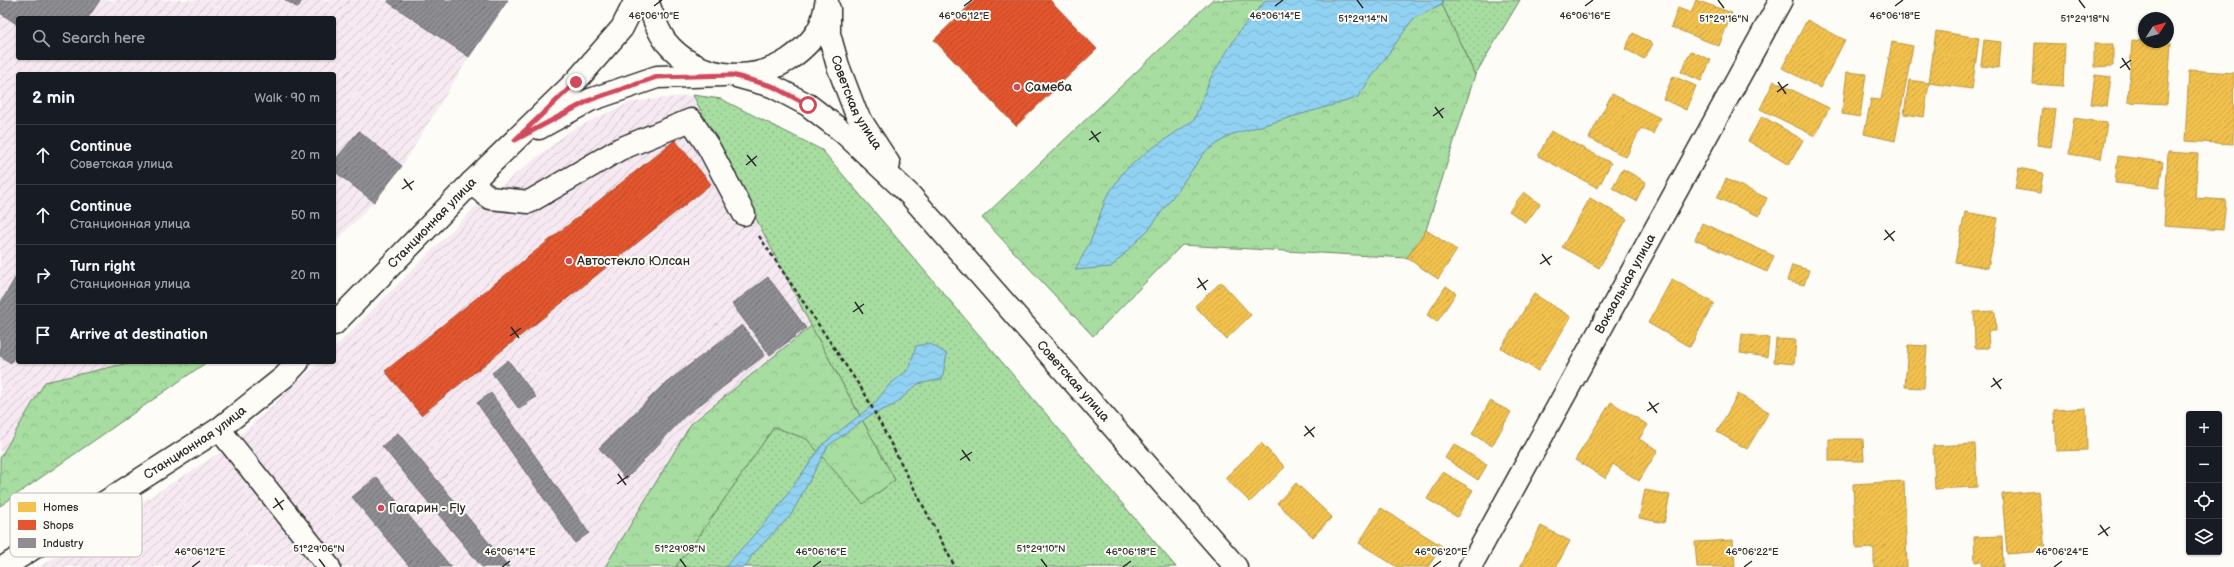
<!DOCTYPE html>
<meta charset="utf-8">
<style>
:root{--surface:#171b24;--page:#20242c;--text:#f1f3f6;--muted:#9ea1a6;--line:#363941}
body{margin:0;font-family:"Balsamiq Sans",sans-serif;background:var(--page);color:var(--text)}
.controls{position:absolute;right:12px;bottom:12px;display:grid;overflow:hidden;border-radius:4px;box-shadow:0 1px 3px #0004}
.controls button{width:36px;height:36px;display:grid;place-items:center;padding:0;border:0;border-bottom:1px solid var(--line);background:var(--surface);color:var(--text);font:20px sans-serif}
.compass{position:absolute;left:2138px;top:12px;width:36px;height:36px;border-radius:50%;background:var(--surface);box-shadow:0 1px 3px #0004;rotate:54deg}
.stop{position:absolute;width:12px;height:12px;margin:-9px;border:3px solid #d1495b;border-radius:50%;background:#fff}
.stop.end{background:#d1495b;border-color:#fff;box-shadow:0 1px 4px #0008}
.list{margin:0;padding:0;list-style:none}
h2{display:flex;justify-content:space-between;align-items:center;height:52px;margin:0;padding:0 16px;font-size:17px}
h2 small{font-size:13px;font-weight:400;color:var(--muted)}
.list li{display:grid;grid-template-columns:26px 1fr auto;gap:12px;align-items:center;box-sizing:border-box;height:60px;padding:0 16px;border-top:1px solid var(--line)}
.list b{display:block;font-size:15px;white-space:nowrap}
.list p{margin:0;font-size:13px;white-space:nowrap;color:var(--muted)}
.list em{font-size:13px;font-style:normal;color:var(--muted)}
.icon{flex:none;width:22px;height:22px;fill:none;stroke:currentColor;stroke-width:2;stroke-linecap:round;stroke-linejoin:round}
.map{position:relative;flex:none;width:2234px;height:567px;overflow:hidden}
.search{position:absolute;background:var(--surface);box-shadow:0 1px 3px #0004;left:16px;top:16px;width:320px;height:44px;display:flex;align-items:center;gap:10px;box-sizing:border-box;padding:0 14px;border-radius:4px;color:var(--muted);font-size:15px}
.panel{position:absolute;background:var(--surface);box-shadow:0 1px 3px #0004;left:16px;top:72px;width:320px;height:292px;border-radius:4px}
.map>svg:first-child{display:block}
.industrial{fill:url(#industrial-furrows);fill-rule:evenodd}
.grass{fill:url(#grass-dots);stroke:#698466}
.forest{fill:url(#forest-crowns);stroke:#698466}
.water{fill:url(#water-waves);stroke:#688fa2}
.homes{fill:url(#homes-hatch);stroke:#b69444}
.shops{fill:url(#shops-hatch);stroke:#ac4a2d}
.industry{fill:url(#industry-hatch);stroke:#707073}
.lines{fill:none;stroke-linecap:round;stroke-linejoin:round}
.minor-casing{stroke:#2b2b2b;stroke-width:25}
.major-casing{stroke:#2b2b2b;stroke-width:25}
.path{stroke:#2b2b2b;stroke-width:2.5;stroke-dasharray:4 3;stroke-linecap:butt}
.minor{stroke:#fdfcf7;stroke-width:22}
.major{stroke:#fdfcf7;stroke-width:22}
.route{stroke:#d1495b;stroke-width:5}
.ticks{fill:none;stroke:#2b2b2b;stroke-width:1.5}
.poi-dot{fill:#d1495b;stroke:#fdfcf7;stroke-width:1.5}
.labels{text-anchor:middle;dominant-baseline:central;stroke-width:4;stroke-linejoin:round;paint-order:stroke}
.poi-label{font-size:13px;fill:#2b2b2b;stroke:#fdfcf7;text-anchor:start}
.street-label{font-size:13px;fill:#2b2b2b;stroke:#fdfcf7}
.key{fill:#fdfcf7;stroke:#bebdba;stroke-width:1}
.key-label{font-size:11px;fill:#2b2b2b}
.ticks-label{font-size:10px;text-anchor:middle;fill:#2b2b2b;stroke:#fdfcf7;stroke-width:4;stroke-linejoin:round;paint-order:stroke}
</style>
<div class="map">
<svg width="2234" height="567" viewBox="0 0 2234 567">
<defs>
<pattern id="industrial-furrows" width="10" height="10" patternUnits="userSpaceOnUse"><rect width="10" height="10" fill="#f6e9f1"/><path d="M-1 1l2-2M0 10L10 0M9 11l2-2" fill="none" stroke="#d3c8cf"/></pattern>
<pattern id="grass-dots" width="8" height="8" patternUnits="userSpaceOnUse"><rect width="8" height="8" fill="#a7dda0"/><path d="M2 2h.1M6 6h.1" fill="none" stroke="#90be8a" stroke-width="1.8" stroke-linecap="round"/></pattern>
<pattern id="forest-crowns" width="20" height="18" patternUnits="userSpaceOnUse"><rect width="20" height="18" fill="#a7dda0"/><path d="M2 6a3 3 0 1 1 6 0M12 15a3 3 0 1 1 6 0" fill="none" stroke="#90be8a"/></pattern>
<pattern id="water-waves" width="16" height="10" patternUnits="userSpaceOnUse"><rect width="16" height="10" fill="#91d2f2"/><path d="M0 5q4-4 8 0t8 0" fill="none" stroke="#7db4d0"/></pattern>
<pattern id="homes-hatch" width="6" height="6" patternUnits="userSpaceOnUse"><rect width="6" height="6" fill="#f2c14e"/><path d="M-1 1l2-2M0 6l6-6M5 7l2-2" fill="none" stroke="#d0a644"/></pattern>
<pattern id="shops-hatch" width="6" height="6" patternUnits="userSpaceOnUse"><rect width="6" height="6" fill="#e4572e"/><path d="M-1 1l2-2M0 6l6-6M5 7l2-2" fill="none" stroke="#b94827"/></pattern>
<pattern id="industry-hatch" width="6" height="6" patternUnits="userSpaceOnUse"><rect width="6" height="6" fill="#8d8d92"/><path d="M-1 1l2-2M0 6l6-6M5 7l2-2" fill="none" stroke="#737377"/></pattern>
</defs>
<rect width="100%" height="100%" fill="#fdfcf7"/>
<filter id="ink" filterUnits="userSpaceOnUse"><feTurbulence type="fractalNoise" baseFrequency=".025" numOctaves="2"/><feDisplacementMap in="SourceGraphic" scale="8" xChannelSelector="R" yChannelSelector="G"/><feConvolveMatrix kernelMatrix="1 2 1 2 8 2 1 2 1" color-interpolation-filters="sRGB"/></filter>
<g filter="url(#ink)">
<!-- industrial -->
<path class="industrial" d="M0,0H389L388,2L469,57L402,166L374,202L334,243V74H18V362H133L46,382L0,458ZM18,18H334V58H18Z
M693,95L811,326L691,424L605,567H39L221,452L320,362H334V348L477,205L571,130L631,102Z"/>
<!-- grass -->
<path class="grass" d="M1440,0H1520L1475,75Z
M693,95L721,99L822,150L1176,567H675L690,549L774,427L807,439L863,504L895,480L811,326Z"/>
<!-- forest -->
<path class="forest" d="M1212,0H1440L1475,75L1426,230L1407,258L1182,245L1093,336L982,218Z
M811,326L895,480L863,504L807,439L774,427L690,549L675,567H605L691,424Z
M133,362H207L0,506V458L45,382Z"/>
<!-- water -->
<path class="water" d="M1266,0H1443L1442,5L1413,19L1357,98L1230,135L1205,152L1150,228L1111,267L1075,270L1091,240L1106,198L1123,172L1148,151L1194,120L1211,77L1241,29Z
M929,343L947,354L942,379L918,384L894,405L869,416L828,446L791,515L752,555L746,567H725L777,509L823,444L874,404L889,385L909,369L916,346Z"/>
<!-- homes -->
<path class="homes" d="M1696,0L1732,13L1719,46L1671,27L1678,8L1691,13Z
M1807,20L1845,40L1820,88L1782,68Z
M1936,31L1979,38L1972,89L1929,83Z
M1633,33L1653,44L1644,59L1625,49Z
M1984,40L2001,42L1999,68L1981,66Z
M2132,40L2171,43L2167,104L2128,102Z
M1892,42L1913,46L1895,141L1864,134L1871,99L1881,100Z
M2035,43L2065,44L2063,86L2033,84Z
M2094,44H2113V66L2094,67Z
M1691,51L1711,60L1701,81L1681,72Z
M2189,70L2234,73L2233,144L2185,141Z
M1847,72L1866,74L1860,117L1842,114Z
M2095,75L2111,77L2107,106L2091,104Z
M1673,76L1696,86L1686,110L1663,99Z
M1909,80L1929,83L1924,117L1904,114Z
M1774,81L1829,108L1815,136L1760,109Z
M1612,94L1660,118L1653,134L1641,128L1626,157L1589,138Z
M2042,108L2056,110L2051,147L2037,145Z
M1762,116L1803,140L1789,165L1748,141Z
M2074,118L2107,123L2101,159L2069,154Z
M1551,131L1611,163L1598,188L1538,156Z
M2168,152L2198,154L2195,198L2226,200L2223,230L2164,226Z
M2118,156L2163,162L2159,188L2115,183Z
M2019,168L2043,173L2040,193L2015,189Z
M1623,169L1646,182L1636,201L1612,188Z
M1726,179L1767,198L1759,216L1717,198Z
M1524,192L1540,204L1526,223L1509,211Z
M1590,198L1627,219L1599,268L1562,247Z
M1965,212L1998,218L1988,268L1955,262Z
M1702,223L1774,256L1767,272L1695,240Z
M1426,230L1457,250L1438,279L1407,258Z
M1792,265L1809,270L1804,285L1787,281Z
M1672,279L1714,303L1690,347L1648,323Z
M1221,282L1251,315L1226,339L1195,306Z
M1446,286L1456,293L1437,322L1427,315Z
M1534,294L1571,317L1538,371L1501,348Z
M1995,311L1996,331H1988L1989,348H1975L1974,312Z
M1742,334L1769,338L1767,357L1740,353Z
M1776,339L1796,340L1794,364L1774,362Z
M1908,345L1927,346L1924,388L1905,387Z
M1738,394L1769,412L1747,449L1717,432Z
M1490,401L1511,412L1492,446L1472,434Z
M1611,402L1648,425L1639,439L1658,450L1639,481L1613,464L1605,478L1575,460Z
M2086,408L2087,450L2056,451L2054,410Z
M1829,439H1863L1864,461H1829Z
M1261,443L1285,467L1250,502L1225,478Z
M1454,444L1487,465L1478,480L1445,458Z
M1975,444L1977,487L1935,489L1933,446Z
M1443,472L1473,490L1457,517L1427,499Z
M1904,481L1907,567H1874V548L1856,549L1853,484Z
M1296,483L1332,517L1313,537L1277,503Z
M1645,490L1670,495L1664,523L1639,518Z
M2039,491L2045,551L2007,554L2002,494Z
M1381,508L1442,546L1428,567H1397L1359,543Z
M1541,526L1570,541L1556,567H1520Z
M2002,536L2003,567H1982V561L1975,562L1974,537Z
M1733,540L1735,567H1697L1695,542Z"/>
<!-- shops -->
<path class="shops" d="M975,0H1050L1097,49L1016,126L934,40Z
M675,140L711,184L421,415L385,371Z"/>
<!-- industry -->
<path class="industry" d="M0,0H100L88,18H18V25L0,13Z
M285,0H302L298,8Z
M389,0H508L469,57L388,2Z
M359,131L402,166L374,202L334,171V161Z
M18,273V351L11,363L0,356V304Z
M768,277L806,328L770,355L732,304Z
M742,325L765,355L685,416L626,479L599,448L662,386Z
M508,360L536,397L519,409L492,373Z
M491,393L589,533L575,543L477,403Z
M398,433L509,567H482L382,446Z
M377,477L451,567H410L352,497Z"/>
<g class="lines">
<defs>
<g id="minor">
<path d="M539,128L590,100L657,77L724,75"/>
<path d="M471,183L490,198L529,202L620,149L691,120L709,148L744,214"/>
<path id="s1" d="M334,324L471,183L576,81L622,28L636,0"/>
<path d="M219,429L329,567"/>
<path id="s2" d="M4,567L219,429L284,377L298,362"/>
<path id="s3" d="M1470,567L1781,0"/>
</g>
<g id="major">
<path d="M647,0C652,14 657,30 666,42C696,78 749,85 788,60C801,51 815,39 821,24C824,17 825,8 827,0"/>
<path id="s4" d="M829,9V34L838,66L856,113L889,164"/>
<path id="s5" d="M732,75L772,86L808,105L843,132L910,195L1236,567"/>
</g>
</defs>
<!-- minor casing -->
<use href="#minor" class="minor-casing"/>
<!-- major casing -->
<use href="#major" class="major-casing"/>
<!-- path -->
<path class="path" d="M759,236L865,394L955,567"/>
<!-- minor -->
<use href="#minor" class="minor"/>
<!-- major -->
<use href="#major" class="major"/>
</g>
</g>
<g class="lines" filter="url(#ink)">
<!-- route -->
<path class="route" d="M576,82L515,140L590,100L657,77L732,75L772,86L808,105"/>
</g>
<!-- ticks -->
<path class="ticks" d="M1357,0L1363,8M1718,0L1724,8M2079,0L2085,8M654,6L662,0M964,6L972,0M1275,6L1283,0M1585,6L1593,0M1895,6L1903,0M2122,58L2130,70M2120,68L2131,60M1778,82L1786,94M1777,92L1788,84M1435,107L1443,118M1433,116L1444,108M1091,131L1099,142M1089,140L1101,132M747,155L756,166M746,165L757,156M404,179L412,190M402,189L414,181M1885,230L1894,241M1884,240L1895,231M1542,254L1550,265M1540,264L1552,256M1198,278L1206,290M1197,288L1208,280M855,302L863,314M853,312L864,304M511,327L519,338M510,336L521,328M1993,378L2001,389M1991,387L2002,379M1649,402L1657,413M1647,411L1659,403M1305,426L1314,437M1304,436L1315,427M962,450L970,461M960,460L972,452M618,474L626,485M617,484L628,476M275,498L283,510M273,508L284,500M2100,525L2108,536M2098,535L2110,527M319,559L325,567M680,559L686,567M1041,559L1047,567M192,567L200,561M502,567L510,561M813,567L821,561M1123,567L1131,561M1433,567L1441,561M1744,567L1752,561M2054,567L2062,561"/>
<!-- markers -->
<g class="poi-dot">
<circle cx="1017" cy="87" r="4"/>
<circle cx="569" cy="261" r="4"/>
<circle cx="381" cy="508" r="4"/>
</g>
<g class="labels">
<!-- poi labels -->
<g class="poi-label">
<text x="1025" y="87">Самеба</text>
<text x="577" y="261">Автостекло Юлсан</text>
<text x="389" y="508">Гагарин - Fly</text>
</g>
<!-- street labels -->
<g class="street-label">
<text stroke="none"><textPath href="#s4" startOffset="99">Советская улица</textPath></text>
<text stroke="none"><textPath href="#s1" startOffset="141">Станционная улица</textPath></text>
<text stroke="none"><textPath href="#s3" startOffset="323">Вокзальная улица</textPath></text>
<text stroke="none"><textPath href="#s5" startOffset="466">Советская улица</textPath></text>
<text stroke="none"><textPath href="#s2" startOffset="228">Станционная улица</textPath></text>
</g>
</g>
<!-- legend -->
<rect x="10" y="493" width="132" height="64" rx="6" class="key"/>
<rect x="18" y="502" width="18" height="10" fill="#f2c14e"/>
<rect x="18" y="520" width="18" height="10" fill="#e4572e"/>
<rect x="18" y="538" width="18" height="10" fill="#8d8d92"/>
<g class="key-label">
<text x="43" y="511">Homes</text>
<text x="43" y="529">Shops</text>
<text x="43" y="547">Industry</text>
</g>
<g class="ticks-label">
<text x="964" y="19">46°06'12"E</text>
<text x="1275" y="19">46°06'14"E</text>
<text x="1585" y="19">46°06'16"E</text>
<text x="1895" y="19">46°06'18"E</text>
<text x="654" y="19">46°06'10"E</text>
<text x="1363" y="22">51°29'14"N</text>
<text x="1724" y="22">51°29'16"N</text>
<text x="2085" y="22">51°29'18"N</text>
<text x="319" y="552">51°29'06"N</text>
<text x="680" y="552">51°29'08"N</text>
<text x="1041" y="552">51°29'10"N</text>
<text x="200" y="555">46°06'12"E</text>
<text x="510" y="555">46°06'14"E</text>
<text x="821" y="555">46°06'16"E</text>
<text x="1131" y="555">46°06'18"E</text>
<text x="1441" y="555">46°06'20"E</text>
<text x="1752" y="555">46°06'22"E</text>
<text x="2062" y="555">46°06'24"E</text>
</g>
</svg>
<div class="controls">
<button>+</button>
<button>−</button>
<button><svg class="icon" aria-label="locate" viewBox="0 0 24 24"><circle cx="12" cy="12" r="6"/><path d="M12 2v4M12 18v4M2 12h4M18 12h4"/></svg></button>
<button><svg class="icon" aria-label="layers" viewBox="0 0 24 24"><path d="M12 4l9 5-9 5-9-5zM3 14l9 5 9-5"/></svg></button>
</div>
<svg class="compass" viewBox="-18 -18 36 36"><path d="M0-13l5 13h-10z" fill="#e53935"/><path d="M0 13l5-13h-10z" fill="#9ea1a6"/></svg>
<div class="stop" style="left:808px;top:105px"></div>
<div class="stop end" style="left:576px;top:82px"></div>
<div class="search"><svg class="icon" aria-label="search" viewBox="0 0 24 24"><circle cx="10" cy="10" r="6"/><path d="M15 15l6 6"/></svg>Search here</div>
<section class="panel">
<h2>2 min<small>Walk · 90 m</small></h2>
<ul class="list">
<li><svg class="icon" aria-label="ahead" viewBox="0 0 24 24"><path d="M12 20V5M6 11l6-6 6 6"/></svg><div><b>Continue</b><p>Советская улица</p></div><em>20 m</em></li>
<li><svg class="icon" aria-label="ahead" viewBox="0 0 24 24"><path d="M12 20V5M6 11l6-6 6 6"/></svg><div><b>Continue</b><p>Станционная улица</p></div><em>50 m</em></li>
<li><svg class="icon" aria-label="right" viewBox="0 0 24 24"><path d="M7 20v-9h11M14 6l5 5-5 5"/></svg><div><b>Turn right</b><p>Станционная улица</p></div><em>20 m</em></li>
<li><svg class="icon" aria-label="arrive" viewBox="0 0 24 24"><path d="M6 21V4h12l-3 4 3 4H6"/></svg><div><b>Arrive at destination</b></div></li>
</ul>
</section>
</div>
